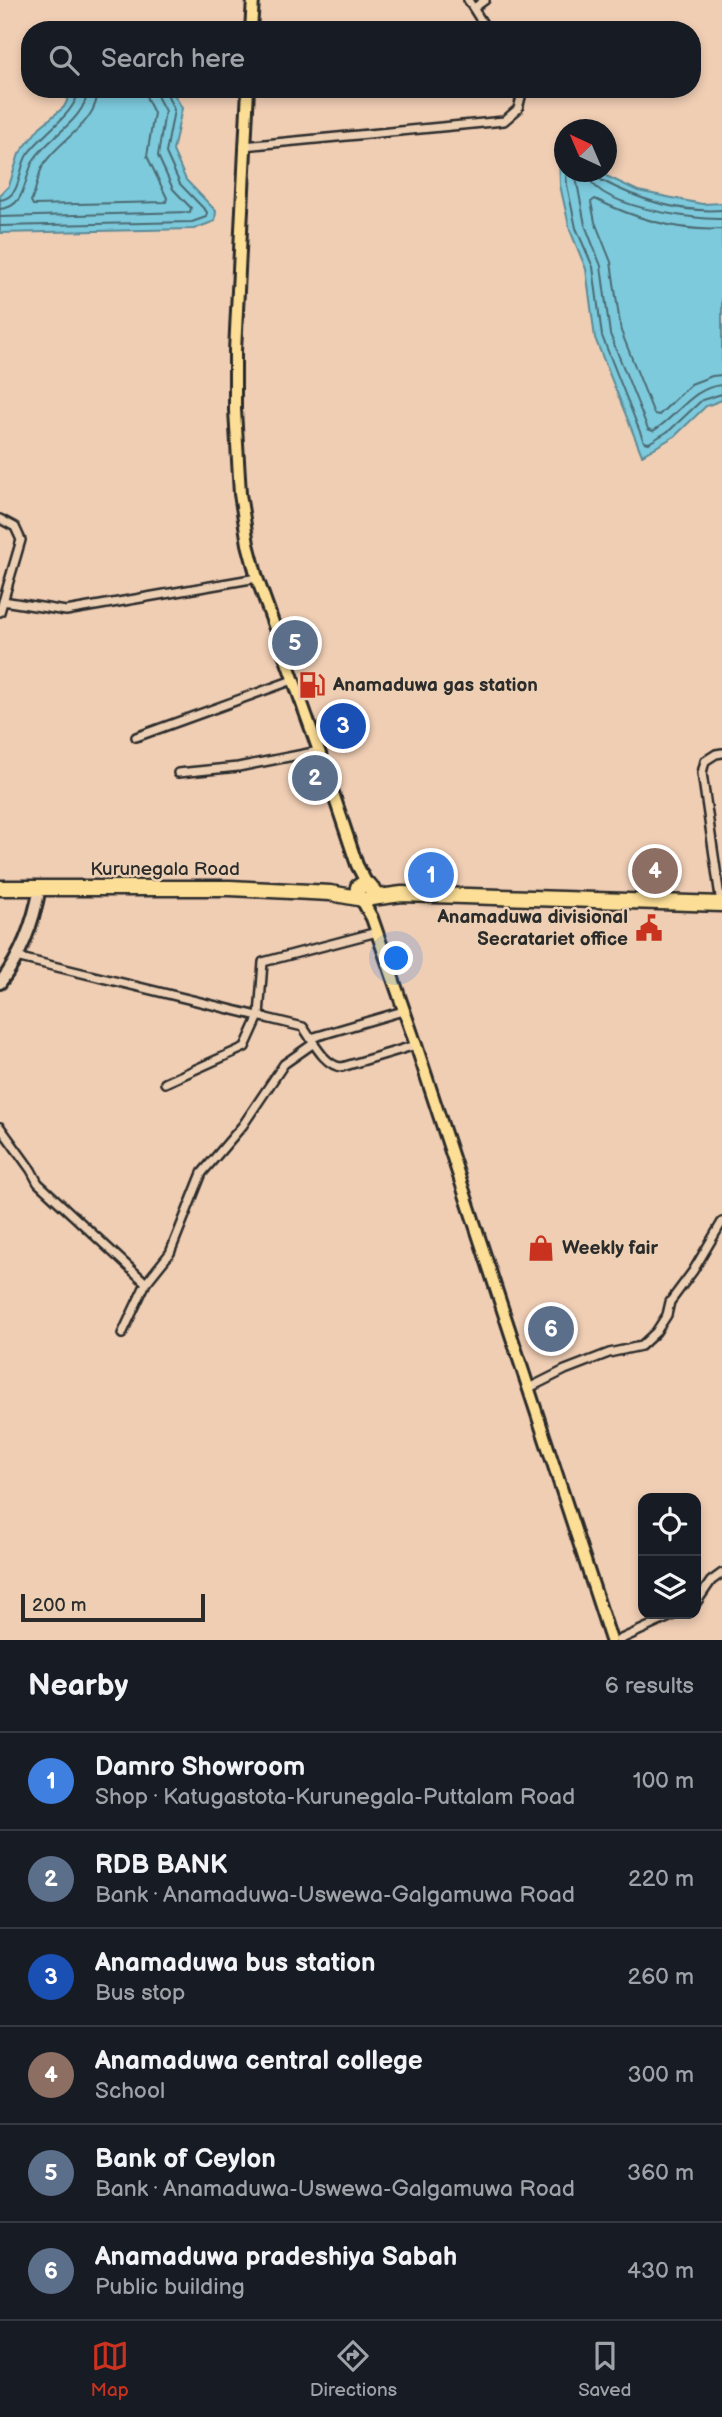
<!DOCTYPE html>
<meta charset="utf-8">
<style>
:root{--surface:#171b24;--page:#20242c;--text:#f1f3f6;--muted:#9ea1a6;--line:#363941;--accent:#c8321e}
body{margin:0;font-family:"Balsamiq Sans",sans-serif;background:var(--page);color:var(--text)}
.controls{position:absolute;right:21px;bottom:21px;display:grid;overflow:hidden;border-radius:14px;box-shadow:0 4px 10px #0003}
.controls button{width:63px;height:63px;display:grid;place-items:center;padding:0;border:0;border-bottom:2px solid var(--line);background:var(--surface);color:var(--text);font:35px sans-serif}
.compass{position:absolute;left:554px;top:119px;width:63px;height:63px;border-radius:50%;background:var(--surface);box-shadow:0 4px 10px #0003;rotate:316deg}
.scale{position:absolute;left:21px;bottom:18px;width:184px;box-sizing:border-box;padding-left:7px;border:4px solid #2b2b2b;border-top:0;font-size:19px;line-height:24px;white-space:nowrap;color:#2b2b2b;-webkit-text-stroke:5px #edd0b4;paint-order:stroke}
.you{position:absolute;left:397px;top:959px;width:24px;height:24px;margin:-18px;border:5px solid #fff;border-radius:50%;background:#1a73e8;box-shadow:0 0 0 10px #1a73e833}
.badge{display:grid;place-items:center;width:46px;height:46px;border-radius:50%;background:var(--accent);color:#fff;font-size:23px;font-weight:700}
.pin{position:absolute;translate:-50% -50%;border:4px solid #fff;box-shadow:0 2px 7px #0006}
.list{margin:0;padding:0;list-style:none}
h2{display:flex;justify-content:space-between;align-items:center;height:91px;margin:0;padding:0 28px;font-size:30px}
h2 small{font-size:23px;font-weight:400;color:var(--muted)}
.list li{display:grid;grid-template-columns:46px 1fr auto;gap:21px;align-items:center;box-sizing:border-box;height:98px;padding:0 28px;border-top:2px solid var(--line)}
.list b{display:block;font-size:26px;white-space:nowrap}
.list p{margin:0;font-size:23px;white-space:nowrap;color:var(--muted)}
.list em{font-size:23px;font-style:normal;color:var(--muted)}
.icon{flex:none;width:38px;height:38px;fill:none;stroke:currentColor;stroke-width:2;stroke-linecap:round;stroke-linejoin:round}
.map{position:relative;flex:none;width:722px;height:1640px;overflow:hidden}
.search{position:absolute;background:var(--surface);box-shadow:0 4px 10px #0003;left:21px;right:21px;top:21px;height:77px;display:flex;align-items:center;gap:18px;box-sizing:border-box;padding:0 24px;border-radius:28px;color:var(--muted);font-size:26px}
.sheet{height:679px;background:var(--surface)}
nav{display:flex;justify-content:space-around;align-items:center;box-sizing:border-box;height:98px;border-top:2px solid var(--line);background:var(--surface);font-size:19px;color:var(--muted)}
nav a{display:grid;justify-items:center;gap:4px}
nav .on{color:var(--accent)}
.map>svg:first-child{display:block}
.water{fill:#7dcadd;stroke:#5c8a96;stroke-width:2}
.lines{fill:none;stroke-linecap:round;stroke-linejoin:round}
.shore{stroke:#4c6b72;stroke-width:2}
.street-casing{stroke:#2b2b2b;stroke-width:12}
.secondary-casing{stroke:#2b2b2b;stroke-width:16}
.primary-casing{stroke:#2b2b2b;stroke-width:16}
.highway-casing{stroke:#2b2b2b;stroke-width:19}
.street{stroke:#edd0b4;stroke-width:7}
.secondary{stroke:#edd0b4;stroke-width:10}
.primary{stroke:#fcde96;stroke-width:10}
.highway{stroke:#fcde96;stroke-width:14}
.labels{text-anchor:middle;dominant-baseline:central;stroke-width:5;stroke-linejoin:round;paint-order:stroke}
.poi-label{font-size:19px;font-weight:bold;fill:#2b2b2b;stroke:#edd0b4;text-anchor:start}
.street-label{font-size:19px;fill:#2b2b2b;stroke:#edd0b4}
</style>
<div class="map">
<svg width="722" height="1640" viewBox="0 0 722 1640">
<rect width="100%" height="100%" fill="#f0ceb4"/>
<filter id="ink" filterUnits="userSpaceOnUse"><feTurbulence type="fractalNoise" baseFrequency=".0143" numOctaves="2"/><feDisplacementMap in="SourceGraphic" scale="14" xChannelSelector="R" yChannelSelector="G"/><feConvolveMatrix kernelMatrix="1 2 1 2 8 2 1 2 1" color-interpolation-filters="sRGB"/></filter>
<g filter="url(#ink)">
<!-- water -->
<path class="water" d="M73,89H171L182,108L173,151L186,180L216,211L215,221L194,229L0,233V195L9,186L19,154L40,127L64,107Z
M559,153L564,155V172H598L638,191L702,204L722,203V400L706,406L675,436L642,455L595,338L586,269L570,230L560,185Z"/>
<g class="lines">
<!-- shore -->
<path class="shore" d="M98,89C97,125 61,137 44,164C37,175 37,190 31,201L33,205L166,202L167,198L147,156L154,113L147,99L146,89
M566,172L567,185L576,228L593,267L602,336L644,442L649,443L670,430L702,400L722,394
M575,172L585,225L601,266L610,334L648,429L653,431C677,417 692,387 722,385
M588,172C590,206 694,220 722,219
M597,172L601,180C637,199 680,213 722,210
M0,200C22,197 18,169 27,155C42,133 76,114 79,89
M0,209C28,207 23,176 35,158C51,135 86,119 88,89
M0,217L190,212L191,208L173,189L158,156L165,111L158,98L156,89
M0,226L192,222L206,217L207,212L180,184L166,153L174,110L165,89
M722,229C678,232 634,218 595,199L591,202L595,222L611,262L621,331L654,414L659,415L691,384L712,376L722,375"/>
<defs>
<path id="street" d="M468,0L487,30
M474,8L485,0
M244,146L504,121L518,109L523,89
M0,519L15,527L21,540L0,612
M3,601L66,611L257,578
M136,737L293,680
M178,773L238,767L319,751
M721,904L702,773L705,761L716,754L722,753
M16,957L303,1027C313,1041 324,1066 342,1067L416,1045
M311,1038L403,1011
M165,1083L245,1047L259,1016L263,962L377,932
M0,1127L31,1170L38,1183L146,1283
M122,1334L146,1283L170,1253L202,1173L243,1125L284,1064L314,1043
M529,1388L565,1370L609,1353L641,1346L656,1332L667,1315L670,1302L693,1271L722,1222
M696,1603L711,1581L722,1573
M619,1640L676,1614"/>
<path id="secondary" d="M0,983C21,956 34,921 40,887"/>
<path id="primary" d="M251,30L253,0
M248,89L235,351V410L240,494L248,544L257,578L319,751L357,865L367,884
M362,900L372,918L416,1045L611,1640"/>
<path id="highway" d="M0,888H230L330,893L358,898
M371,898L373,891L370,886L363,884L358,887L357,897L365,901L371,898L402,894L722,904"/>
</defs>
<!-- street casing -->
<use href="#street" class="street-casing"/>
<!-- secondary casing -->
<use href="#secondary" class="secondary-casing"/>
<!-- primary casing -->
<use href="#primary" class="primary-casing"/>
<!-- highway casing -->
<use href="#highway" class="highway-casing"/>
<!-- street -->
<use href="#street" class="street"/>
<!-- secondary -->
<use href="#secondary" class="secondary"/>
<!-- primary -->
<use href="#primary" class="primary"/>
<!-- highway -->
<use href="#highway" class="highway"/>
</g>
</g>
<!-- icons -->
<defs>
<symbol id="fuel-bare" viewBox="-9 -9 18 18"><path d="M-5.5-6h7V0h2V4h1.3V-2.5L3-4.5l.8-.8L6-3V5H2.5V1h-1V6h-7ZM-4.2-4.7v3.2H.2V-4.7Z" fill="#c8321e" stroke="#edd0b4" stroke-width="2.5" paint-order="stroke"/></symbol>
<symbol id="civic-bare" viewBox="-9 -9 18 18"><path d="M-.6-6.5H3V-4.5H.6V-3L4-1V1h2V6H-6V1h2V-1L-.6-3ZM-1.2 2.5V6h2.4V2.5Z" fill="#c8321e" stroke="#edd0b4" stroke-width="2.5" paint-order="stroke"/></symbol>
<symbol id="shop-bare" viewBox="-9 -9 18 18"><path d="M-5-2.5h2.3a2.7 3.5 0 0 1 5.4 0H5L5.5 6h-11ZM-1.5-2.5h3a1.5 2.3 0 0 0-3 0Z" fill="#c8321e" stroke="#edd0b4" stroke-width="2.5" paint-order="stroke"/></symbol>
</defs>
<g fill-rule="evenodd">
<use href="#fuel-bare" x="293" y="666" width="38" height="38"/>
<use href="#civic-bare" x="630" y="909" width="38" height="38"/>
<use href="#shop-bare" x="522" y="1229" width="38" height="38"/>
</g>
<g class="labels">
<!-- poi labels -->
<g class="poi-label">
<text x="333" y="685">Anamaduwa gas station</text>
<text x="628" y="917" text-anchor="end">Anamaduwa divisional<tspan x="628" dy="22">Secratariet office</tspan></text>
<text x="562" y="1248">Weekly fair</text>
</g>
<!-- street labels -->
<g class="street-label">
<text x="165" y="869">Kurunegala Road</text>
</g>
</g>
</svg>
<div class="controls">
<button><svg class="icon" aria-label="locate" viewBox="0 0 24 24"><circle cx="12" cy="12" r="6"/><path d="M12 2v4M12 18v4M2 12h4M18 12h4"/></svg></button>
<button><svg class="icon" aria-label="layers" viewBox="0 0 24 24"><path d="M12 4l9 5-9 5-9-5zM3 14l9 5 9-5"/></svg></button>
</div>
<svg class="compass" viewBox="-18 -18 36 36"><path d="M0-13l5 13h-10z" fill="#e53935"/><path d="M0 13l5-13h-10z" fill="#9ea1a6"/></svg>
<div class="scale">200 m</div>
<div class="you"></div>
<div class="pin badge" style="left:431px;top:875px;background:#3f7fe0">1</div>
<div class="pin badge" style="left:315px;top:778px;background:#5c6f8a">2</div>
<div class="pin badge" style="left:343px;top:726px;background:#1a4fb4">3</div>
<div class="pin badge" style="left:655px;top:871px;background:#8d6e63">4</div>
<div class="pin badge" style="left:295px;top:643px;background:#5c6f8a">5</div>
<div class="pin badge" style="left:551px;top:1329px;background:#5c6f8a">6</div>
<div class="search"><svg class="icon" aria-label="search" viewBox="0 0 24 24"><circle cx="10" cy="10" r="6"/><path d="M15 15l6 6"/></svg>Search here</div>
</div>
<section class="sheet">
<h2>Nearby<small>6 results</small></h2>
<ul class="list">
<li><span class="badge" style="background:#3f7fe0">1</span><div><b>Damro Showroom</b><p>Shop · Katugastota-Kurunegala-Puttalam Road</p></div><em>100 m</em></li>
<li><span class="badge" style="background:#5c6f8a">2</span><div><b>RDB BANK</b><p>Bank · Anamaduwa-Uswewa-Galgamuwa Road</p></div><em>220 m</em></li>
<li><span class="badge" style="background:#1a4fb4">3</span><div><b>Anamaduwa bus station</b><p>Bus stop</p></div><em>260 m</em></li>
<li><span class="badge" style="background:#8d6e63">4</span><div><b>Anamaduwa central college</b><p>School</p></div><em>300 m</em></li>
<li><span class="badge" style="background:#5c6f8a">5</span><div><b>Bank of Ceylon</b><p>Bank · Anamaduwa-Uswewa-Galgamuwa Road</p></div><em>360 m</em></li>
<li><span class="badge" style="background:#5c6f8a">6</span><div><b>Anamaduwa pradeshiya Sabah</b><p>Public building</p></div><em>430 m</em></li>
</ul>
</section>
<nav>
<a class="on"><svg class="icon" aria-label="map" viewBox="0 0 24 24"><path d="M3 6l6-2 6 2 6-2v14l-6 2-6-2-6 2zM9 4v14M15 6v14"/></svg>Map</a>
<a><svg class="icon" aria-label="directions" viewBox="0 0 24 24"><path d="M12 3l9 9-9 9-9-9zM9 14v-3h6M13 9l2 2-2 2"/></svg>Directions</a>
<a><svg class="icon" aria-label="saved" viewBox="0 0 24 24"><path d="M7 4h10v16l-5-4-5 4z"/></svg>Saved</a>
</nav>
